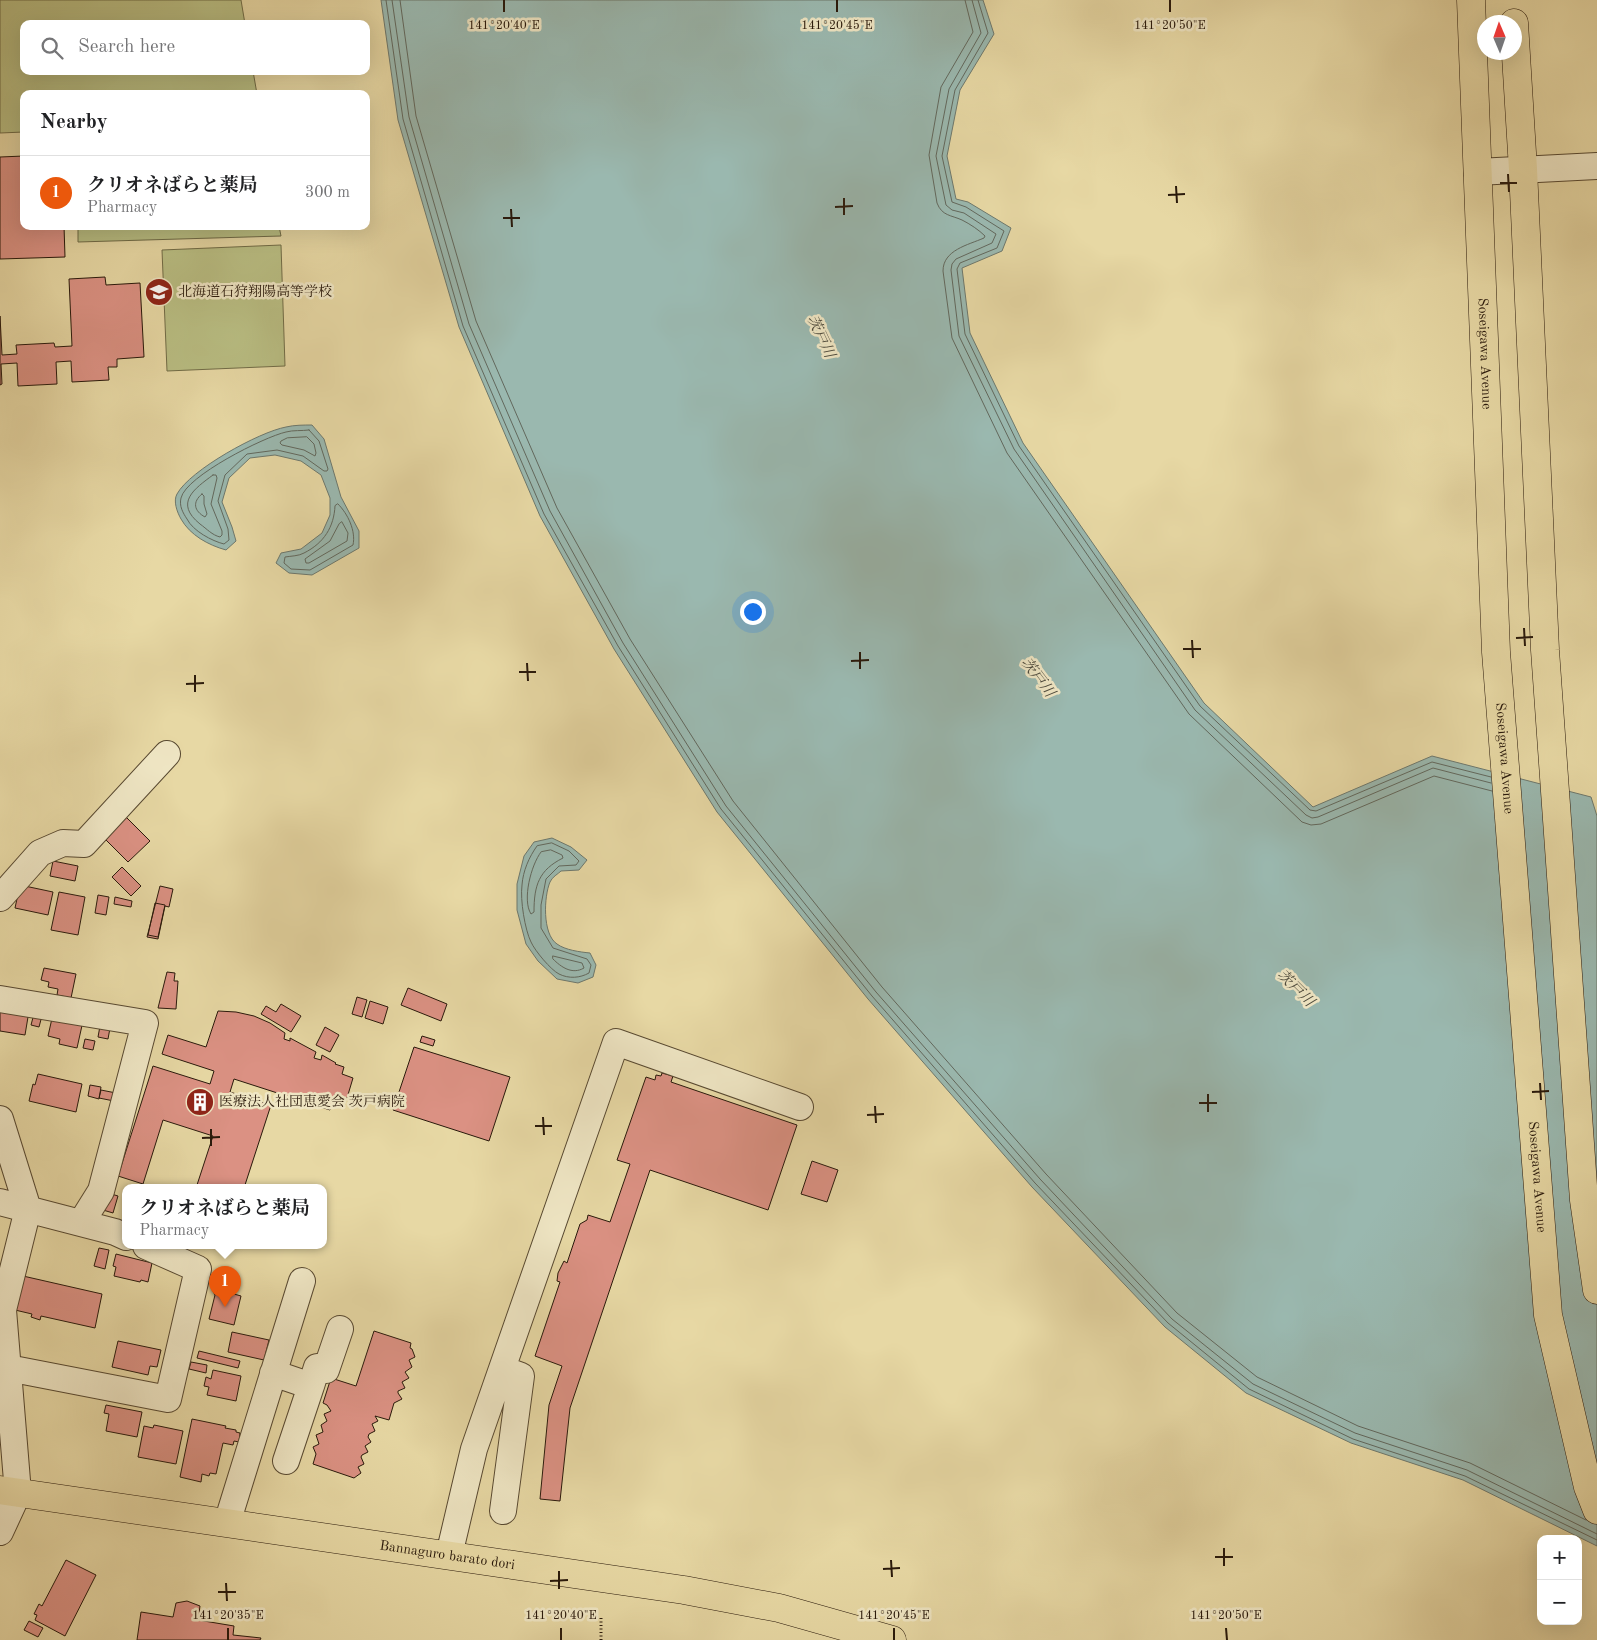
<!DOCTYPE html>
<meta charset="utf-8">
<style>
:root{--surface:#fff;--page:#f2f2f2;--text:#202124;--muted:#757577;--line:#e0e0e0;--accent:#ea580c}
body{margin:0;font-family:"Old Standard TT","Noto Serif JP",serif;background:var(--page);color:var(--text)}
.controls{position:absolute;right:15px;bottom:15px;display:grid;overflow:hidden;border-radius:10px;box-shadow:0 5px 20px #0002}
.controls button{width:45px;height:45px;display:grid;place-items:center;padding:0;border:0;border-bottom:1px solid var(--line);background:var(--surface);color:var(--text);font:25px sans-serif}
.compass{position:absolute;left:1477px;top:15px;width:45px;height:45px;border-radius:50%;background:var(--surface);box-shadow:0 5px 20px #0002;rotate:358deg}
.you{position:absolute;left:752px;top:611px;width:18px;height:18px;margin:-12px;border:4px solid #fff;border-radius:50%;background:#1a73e8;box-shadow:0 0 0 8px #1a73e833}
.badge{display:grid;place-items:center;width:32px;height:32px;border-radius:50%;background:var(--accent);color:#fff;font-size:16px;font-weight:700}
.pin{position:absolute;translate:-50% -41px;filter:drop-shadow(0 1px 2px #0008)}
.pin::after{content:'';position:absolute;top:26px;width:18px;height:15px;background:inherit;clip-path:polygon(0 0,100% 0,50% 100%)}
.popup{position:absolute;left:122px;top:1184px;width:205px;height:65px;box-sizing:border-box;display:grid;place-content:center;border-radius:10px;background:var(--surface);filter:drop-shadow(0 1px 4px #0005);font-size:16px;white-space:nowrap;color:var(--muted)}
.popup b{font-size:19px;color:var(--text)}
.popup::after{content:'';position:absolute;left:50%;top:100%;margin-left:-10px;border:10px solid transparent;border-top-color:var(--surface)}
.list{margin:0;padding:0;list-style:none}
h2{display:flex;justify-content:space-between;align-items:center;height:65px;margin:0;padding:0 20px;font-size:21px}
h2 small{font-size:16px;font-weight:400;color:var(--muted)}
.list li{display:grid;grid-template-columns:32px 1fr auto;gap:15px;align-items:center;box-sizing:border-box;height:75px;padding:0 20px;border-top:1px solid var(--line)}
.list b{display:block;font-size:19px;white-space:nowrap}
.list p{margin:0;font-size:16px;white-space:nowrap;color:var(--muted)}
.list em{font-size:16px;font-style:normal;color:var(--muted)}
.icon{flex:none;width:28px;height:28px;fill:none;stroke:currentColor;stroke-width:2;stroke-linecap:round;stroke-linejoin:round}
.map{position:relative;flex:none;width:1597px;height:1640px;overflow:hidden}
.search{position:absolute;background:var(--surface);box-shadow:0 5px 20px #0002;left:20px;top:20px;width:350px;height:55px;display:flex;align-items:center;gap:12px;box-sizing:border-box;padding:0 18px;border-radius:10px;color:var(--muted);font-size:19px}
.panel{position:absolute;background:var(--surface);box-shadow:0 5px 20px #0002;left:20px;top:90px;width:350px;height:140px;border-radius:10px}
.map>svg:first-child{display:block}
.green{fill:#b9be83;stroke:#716c47}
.water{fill:#9ab8af;stroke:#6d786d}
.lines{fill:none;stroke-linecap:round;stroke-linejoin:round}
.shore{stroke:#62685d;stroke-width:1}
.building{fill:#db9183;stroke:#29190b}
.minor-casing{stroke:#584931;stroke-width:28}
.major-casing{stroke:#29190b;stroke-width:29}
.highway-casing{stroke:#29190b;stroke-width:29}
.path{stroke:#29190b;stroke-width:3;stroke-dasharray:1 2.5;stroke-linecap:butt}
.minor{stroke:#efe6c4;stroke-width:26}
.major{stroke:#e7d8a4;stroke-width:28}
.highway{stroke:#e7d8a4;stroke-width:28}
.ticks{fill:none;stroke:#29190b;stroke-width:2}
.labels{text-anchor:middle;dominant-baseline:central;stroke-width:5;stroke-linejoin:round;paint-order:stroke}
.poi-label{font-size:14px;fill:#29190b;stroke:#efe6c4;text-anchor:start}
.street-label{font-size:14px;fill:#29190b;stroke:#efe6c4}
.water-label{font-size:15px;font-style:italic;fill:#4b493c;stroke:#efe6c4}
.ticks-label{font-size:12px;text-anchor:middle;fill:#29190b;stroke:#efe6c4;stroke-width:5;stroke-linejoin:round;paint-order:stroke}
</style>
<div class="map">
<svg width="1597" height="1640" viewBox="0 0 1597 1640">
<rect width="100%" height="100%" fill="#e7d8a4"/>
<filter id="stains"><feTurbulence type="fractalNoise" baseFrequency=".004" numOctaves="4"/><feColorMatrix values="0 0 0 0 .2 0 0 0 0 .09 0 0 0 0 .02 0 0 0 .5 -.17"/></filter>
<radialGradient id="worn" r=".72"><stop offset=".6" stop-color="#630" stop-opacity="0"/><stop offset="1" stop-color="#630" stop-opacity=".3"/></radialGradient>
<!-- green -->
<path class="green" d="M0,0H241L245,24H24V71H253L257,94H24V132L0,133Z
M78,226H279L281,236L78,242Z
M281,245L285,366L167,371L162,250Z"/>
<!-- water -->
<path class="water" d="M381,0H983L994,34L960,90L947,156L956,199L968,202L1011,228L1002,251L962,268L970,333L1023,443L1204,703L1313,807L1432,756L1591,797L1597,816V1546L1463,1480L1351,1443L1246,1393L1165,1327L1032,1187L868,999L717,812L614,649L540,516L459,327L398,120Z
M312,425L324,439L341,497L359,531V548L312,575L289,573L276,563L281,553L301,549L322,533L330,515V498L321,475L301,461L275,455L250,458L229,478L222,502L232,527L236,541L226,550C208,545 190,535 181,519C177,512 173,501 177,494C190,470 259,432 286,427C294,425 304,425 312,425Z
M552,838L571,847L587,860L579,870L561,871C558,874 552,877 550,882C544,896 542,934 557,944C565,950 580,952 590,953L596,965L593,977L578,983L557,979L538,961L526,944L517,910V884L524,856L534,842Z"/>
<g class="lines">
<!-- shore -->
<path class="shore" d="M386,0L403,119L463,326L544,514L618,646L721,809L872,996L1035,1183L1168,1323L1249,1389L1353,1439L1465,1476L1597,1540
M392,0L409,117L469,324L550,511L623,643L726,806L876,992L1040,1179L1172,1319L1253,1384L1355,1433L1467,1470L1597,1534
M400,0L416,116L476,321L557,508L630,639L733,801L882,987L1046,1174L1177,1313L1257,1377L1358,1426L1470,1463L1586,1520
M965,0L973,32L941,87L929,155L937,203C942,216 951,215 962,220C970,224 979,230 985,236L984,238C968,245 943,250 943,271L952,338L1007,453L1189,714L1302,822L1311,825L1321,824L1434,776L1492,791
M972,0L981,33L949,89L936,156L946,205L952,210L964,213L996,234L992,243L956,259L952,264L951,270L959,336L1014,449L1195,710L1306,815L1312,818L1318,817L1433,768L1491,783
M978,0L988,33L955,90L942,156L952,202L966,207L1004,231L997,248L960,263L957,269L965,334L1019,446L1200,706L1310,810L1316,811L1432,762L1491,777
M309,430L319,441L328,469L327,471H324L303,456L277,450L247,454L225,475L218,501L228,529L229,540L224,544C212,541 193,531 187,519C183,513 179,506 181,498C186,476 264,437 286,432C293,430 302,431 309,430Z
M307,437L314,444L316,453L315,456L304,450L282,445L280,443L281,441L287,438Z
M213,475H216L217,478L211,504L222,531V535L220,537C212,535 207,529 200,524C174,503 194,489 213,475Z
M202,494L204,496V504L207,514L205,517C194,511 192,502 202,494Z
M338,504C348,514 356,531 353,545L310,570L291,569L284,563L285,557C291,556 299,556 304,553C324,543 334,527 335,506Z
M342,522L348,533L347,541L309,563H306L305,559L330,541L339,524Z
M552,843L569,851L579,861L576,865L559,866L546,879L541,905V928L553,948L587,959L591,965L589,973C580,978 569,979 559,974C551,970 535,951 531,942C525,930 520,900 522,885C523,871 529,857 537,846Z
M551,850L562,855L563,858C539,870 534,885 534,912L531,914C522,900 531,865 541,852Z
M553,956L582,963L584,968C572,975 561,967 553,959Z"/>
</g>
<!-- building -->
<path class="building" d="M24,156V226H64L65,257L0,259V157Z
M105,277L106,285L140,283L144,357L117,359V367H108L109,380L72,382L71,361L56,362L57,384L18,386L17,363L1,364L2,384L0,385V316L2,355L17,354L16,345L54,343L55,347L72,346L69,279Z
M115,806L150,841L128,862L93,827Z
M53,861L78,866L75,881L50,876Z
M122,867L141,886L131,896L112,877Z
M20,885L53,892L48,915L15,908Z
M160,886L173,889L169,907L165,906L158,939L147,937Z
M59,892L85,897L78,935L51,930Z
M98,895L109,897L106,915L95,913Z
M115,897L132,901L131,907L114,904Z
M155,903L165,905L158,937L148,935Z
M44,968L76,974L71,998L57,995L58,989L48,987L49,982L41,980Z
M167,972L175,973L174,981H178L176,1009L158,1008Z
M408,988L447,1004L441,1021L401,1005Z
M357,997L367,1000L362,1017L352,1014Z
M370,1001L388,1007L383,1024L365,1018Z
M281,1004L301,1016L291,1032L261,1014L266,1006L276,1012Z
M0,1006L29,1011L25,1035L0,1031Z
M35,1010L43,1012L39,1027L31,1025Z
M218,1011L236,1012L254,1016L270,1023L285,1033L284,1039L290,1041V1038L316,1052L314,1058L321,1060L322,1055L336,1063L335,1064L344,1067L342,1074L353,1078L347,1098L335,1094L330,1110L234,1079L230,1092L271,1105L244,1188H196L213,1136L163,1120L143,1184L118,1176L153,1066L210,1084L214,1071L162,1054L168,1035L206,1047Z
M53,1014L83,1021L77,1048L59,1044L60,1039L48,1036Z
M100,1026L110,1028L108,1039L98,1037Z
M325,1027L339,1035L330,1052L316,1045Z
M422,1036L435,1040L433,1046L420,1042Z
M85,1039L95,1041L93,1050L83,1048Z
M414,1047L510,1077L489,1141L393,1110Z
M662,1073L673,1076L671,1082L797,1125L768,1210L650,1170L570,1408L560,1501L540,1499L549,1405L562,1366L535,1356L560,1282L557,1281L558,1273L564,1261L567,1263L580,1224L587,1220L588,1215L610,1222L630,1164L617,1160L646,1077L655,1080L656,1075L661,1076Z
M38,1074L82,1084L76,1112L29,1101L33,1084L35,1085Z
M90,1085L101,1087L99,1099L88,1096Z
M101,1090L116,1093L114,1101L99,1098Z
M812,1161L838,1170L827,1202L801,1194Z
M108,1193L118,1196L113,1213L103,1210Z
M99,1248L109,1250L105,1269L94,1266Z
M116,1254L152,1263L148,1282L141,1280L140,1282L114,1276L116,1267L113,1266Z
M23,1276L102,1294L95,1328L41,1316L40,1320L31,1317L32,1314L15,1310Z
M218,1286L220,1290L241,1296L234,1325L209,1319L215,1295L212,1289Z
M374,1331L411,1343L410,1348L412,1349L415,1357L409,1360L412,1367L405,1372L409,1378L402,1382L405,1388L398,1391V1393L402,1399L394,1403L389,1420L375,1416L378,1421L372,1424L375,1431L369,1434L368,1437L371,1442L365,1446L368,1452L362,1455L361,1457L364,1464L358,1467L361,1473L354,1478L313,1464L316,1454L313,1447L319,1444L316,1435L323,1432L321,1425L327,1421L324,1414L331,1411L327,1405L323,1403L331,1378L356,1386Z
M232,1332L269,1340L264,1360L228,1352Z
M118,1341L161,1350L157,1367L150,1366L148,1375L112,1367Z
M199,1351L240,1361L238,1368L197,1358Z
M191,1362L207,1365L206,1373L189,1369Z
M213,1370L241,1376L236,1401L207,1395L209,1387L204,1386L206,1377L211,1379Z
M106,1405L142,1412L137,1437L106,1431L109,1414L104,1413Z
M192,1419L226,1426L225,1428L236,1430V1432L240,1433L239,1442L234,1441L233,1445L223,1443L216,1474L210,1473L209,1476L202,1474L201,1482L180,1477Z
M154,1425L183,1431L176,1464L138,1457L144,1426L153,1428Z
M66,1560L96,1575L65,1636L35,1620L37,1615L34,1614L39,1604L42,1606Z
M187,1601L200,1606L198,1620L234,1626L233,1635L261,1638L260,1640H137L141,1612L173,1617L176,1603Z
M29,1621L43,1628L38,1637L24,1630Z"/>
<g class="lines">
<defs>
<path id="minor" d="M1477,172L1597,166
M0,898L40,853L63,843L84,844L167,754
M0,999L145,1023L101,1191L81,1223
M0,1119L28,1209L3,1310L18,1493L0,1532
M0,1202L115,1232L126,1237
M8,1368L168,1399L198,1269L146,1246
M502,1369L521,1376L503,1511
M273,1373L311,1386L286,1461
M311,1386L317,1367L326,1370L340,1329
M227,1523L302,1281
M449,1555L474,1449L616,1042L800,1107"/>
<g id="major">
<path id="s1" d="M0,1490L684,1590L779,1608L892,1640"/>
</g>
<g id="highway">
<path id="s2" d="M1471,0L1496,652L1548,1315L1588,1487L1597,1510"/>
<path d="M1514,23L1523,169L1545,650L1584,1200L1597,1290"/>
</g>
</defs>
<!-- minor casing -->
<use href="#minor" class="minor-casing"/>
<!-- major casing -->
<use href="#major" class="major-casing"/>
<!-- highway casing -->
<use href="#highway" class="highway-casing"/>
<!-- path -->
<path class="path" d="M601,1618V1640"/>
<!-- minor -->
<use href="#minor" class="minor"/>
<!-- major -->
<use href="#major" class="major"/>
<!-- highway -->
<use href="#highway" class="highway"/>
</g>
<!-- ticks -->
<path class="ticks" d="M504,0V12M837,0V12M1170,0V12M1508,174L1509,192M1500,183H1517M1176,186L1177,203M1168,195L1185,194M844,198V215M835,207L853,206M511,209L512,227M503,218H520M1524,628L1525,646M1516,638L1533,637M1192,640L1193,658M1183,649H1201M860,652V669M851,661L869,660M527,663L528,681M519,672H536M195,675V692M186,684L204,683M1540,1083L1541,1100M1532,1092L1549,1091M1208,1094V1112M1199,1103H1217M875,1106L876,1123M867,1115L884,1114M543,1117L544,1135M535,1126H552M211,1129V1146M202,1138L220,1137M1224,1548V1566M1215,1557H1233M891,1560L892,1577M883,1569L900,1568M559,1571V1589M550,1581L568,1580M226,1583L227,1601M218,1592H236M228,1628V1640M561,1628V1640M894,1628V1640M1226,1628L1227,1640"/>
<!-- icons -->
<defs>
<symbol id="school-disc" viewBox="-11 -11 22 22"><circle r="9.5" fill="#8f2418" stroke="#efe6c4"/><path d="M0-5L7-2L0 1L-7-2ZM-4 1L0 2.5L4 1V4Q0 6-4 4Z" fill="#fff"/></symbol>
<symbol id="building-disc" viewBox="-11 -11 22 22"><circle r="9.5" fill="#8f2418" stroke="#efe6c4"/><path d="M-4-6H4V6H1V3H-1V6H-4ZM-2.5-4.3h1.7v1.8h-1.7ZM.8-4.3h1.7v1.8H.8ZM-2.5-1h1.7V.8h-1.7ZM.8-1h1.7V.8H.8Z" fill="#fff"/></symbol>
</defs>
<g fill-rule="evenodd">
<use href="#school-disc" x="143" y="276" width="32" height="32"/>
<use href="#building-disc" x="184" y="1086" width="32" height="32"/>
</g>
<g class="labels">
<!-- poi labels -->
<g class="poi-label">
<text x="178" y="292">北海道石狩翔陽高等学校</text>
<text x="219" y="1102">医療法人社団恵愛会 茨戸病院</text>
</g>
<!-- street labels -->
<g class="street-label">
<text stroke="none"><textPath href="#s2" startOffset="354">Soseigawa Avenue</textPath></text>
<text stroke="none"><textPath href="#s2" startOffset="759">Soseigawa Avenue</textPath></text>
<text stroke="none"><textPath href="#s2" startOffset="1179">Soseigawa Avenue</textPath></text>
<text stroke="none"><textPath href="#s1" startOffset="452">Bannaguro barato dori</textPath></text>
</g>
<!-- water labels -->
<g class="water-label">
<text transform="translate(820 337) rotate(65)">茨戸川</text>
<text transform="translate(1037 678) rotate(53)">茨戸川</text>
<text transform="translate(1295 989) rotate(45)">茨戸川</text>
</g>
</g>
<g class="ticks-label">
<text x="504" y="29">141°20'40"E</text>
<text x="837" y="29">141°20'45"E</text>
<text x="1170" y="29">141°20'50"E</text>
<text x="228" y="1619">141°20'35"E</text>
<text x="561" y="1619">141°20'40"E</text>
<text x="894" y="1619">141°20'45"E</text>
<text x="1226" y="1619">141°20'50"E</text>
</g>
<rect width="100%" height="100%" filter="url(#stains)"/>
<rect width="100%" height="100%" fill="url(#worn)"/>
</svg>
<div class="controls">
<button>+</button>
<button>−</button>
</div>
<svg class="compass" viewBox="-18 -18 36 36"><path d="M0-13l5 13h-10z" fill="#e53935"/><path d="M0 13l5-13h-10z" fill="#757577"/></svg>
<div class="you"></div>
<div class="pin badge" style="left:225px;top:1307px">1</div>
<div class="popup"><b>クリオネばらと薬局</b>Pharmacy</div>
<div class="search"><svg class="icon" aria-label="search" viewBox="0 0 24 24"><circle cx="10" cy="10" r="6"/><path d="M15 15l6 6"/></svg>Search here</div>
<section class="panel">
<h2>Nearby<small></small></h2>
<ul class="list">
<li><span class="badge">1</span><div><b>クリオネばらと薬局</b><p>Pharmacy</p></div><em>300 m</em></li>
</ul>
</section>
</div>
